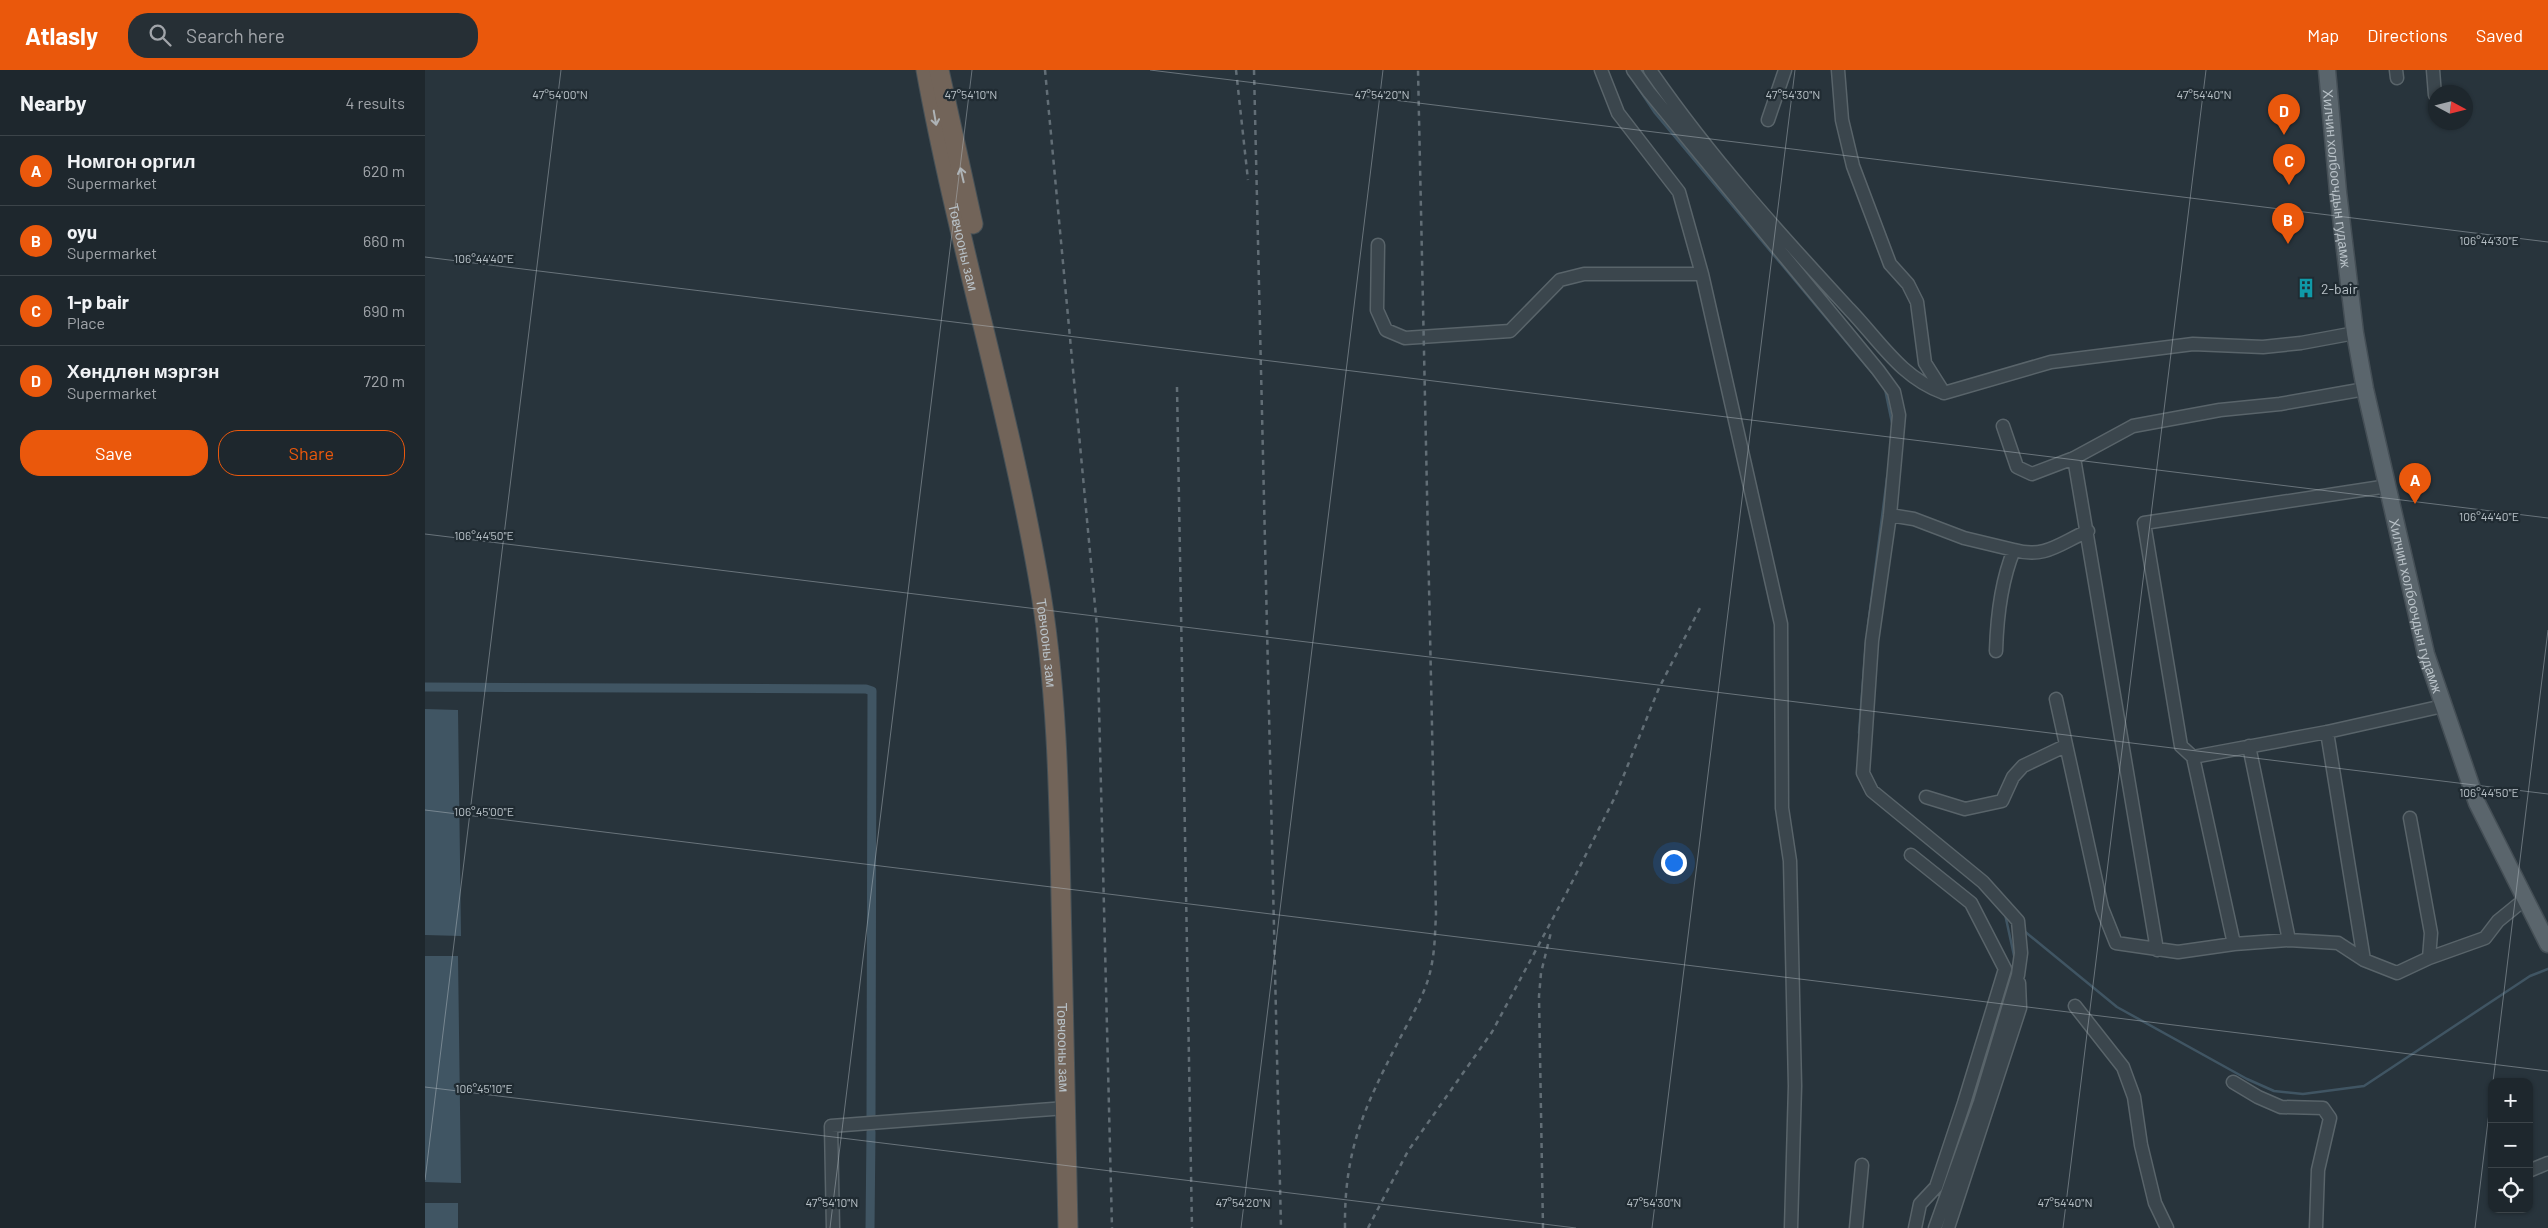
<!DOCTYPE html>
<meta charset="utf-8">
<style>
:root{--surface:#1e272d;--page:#262f35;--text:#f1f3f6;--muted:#a1a5aa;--line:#3c4449;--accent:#ea580c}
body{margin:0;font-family:Barlow,sans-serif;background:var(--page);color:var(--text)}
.controls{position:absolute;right:15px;bottom:15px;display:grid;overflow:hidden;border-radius:10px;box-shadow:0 1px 4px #0004}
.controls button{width:45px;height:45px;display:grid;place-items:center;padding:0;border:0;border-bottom:1px solid var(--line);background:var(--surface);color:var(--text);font:25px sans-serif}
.compass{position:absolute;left:2003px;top:15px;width:45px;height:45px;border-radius:50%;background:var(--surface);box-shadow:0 1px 4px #0004;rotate:97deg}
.you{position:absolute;left:1248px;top:792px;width:18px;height:18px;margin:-12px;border:4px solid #fff;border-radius:50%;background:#1a73e8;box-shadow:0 0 0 8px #1a73e833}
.badge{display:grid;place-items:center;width:32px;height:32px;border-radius:50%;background:var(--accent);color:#fff;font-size:16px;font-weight:700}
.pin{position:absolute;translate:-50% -41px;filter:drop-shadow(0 1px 2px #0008)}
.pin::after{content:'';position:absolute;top:26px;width:18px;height:15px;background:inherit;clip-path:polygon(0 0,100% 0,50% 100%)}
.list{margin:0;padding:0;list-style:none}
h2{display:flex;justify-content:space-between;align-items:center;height:65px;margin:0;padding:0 20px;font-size:21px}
h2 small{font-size:16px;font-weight:400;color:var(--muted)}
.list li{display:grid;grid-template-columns:32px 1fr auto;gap:15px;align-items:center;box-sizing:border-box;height:70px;padding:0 20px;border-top:1px solid var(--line)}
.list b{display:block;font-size:19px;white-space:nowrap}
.list p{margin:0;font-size:16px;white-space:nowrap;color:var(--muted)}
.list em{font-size:16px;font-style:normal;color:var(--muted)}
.actions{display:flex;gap:10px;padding:15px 20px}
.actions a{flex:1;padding:11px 0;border:1px solid var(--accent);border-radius:20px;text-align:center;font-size:18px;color:var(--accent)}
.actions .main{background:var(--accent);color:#fff}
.icon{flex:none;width:28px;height:28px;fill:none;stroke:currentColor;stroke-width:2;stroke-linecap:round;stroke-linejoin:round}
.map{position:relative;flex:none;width:2123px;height:1158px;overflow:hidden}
header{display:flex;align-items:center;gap:30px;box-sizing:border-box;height:70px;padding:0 25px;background:var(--accent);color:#fff}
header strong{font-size:24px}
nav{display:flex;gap:28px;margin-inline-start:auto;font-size:18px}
.search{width:350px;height:45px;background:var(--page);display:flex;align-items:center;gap:12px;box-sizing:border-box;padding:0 18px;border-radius:20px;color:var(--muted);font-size:19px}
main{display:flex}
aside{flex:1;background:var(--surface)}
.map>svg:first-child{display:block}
.water{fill:#405563}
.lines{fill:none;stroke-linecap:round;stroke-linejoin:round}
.stream{stroke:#405563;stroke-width:2.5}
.canal{stroke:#405563;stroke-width:9}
.minor-casing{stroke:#59646a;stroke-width:15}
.major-casing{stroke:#454f56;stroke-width:19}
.highway-casing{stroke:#465157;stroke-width:21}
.minor{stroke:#3b464d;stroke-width:12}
.major{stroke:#5a656c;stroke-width:16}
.highway{stroke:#726459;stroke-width:19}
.rail{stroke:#626e76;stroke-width:2.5;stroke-dasharray:5 5;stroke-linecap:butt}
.oneway{stroke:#aeb3b6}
.ticks{fill:none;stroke:#b8c1c7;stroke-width:1;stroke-opacity:0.45}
.labels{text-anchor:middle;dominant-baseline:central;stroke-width:4.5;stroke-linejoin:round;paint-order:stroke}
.street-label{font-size:14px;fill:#b8c1c7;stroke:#202b32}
.poi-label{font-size:14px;fill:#b8c1c7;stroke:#202b32;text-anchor:start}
.ticks-label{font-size:12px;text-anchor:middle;fill:#b8c1c7;stroke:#202b32;stroke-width:4.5;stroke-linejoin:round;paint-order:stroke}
</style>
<header>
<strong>Atlasly</strong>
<div class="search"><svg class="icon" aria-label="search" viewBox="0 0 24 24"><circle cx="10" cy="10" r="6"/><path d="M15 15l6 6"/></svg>Search here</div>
<nav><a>Map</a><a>Directions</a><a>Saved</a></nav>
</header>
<main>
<aside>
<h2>Nearby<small>4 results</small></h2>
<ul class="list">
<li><span class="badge">A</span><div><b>Номгон оргил</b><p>Supermarket</p></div><em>620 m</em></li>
<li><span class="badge">B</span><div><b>oyu</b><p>Supermarket</p></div><em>660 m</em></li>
<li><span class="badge">C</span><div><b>1-p bair</b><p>Place</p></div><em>690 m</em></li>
<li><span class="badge">D</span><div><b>Хөндлөн мэргэн</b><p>Supermarket</p></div><em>720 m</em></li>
</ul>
<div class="actions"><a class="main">Save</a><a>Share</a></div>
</aside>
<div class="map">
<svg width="2123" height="1158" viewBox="0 0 2123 1158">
<rect width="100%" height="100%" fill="#28343c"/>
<!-- water -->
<path class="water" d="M0,639L33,640L36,866L0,865Z
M0,886H33L36,1113L0,1112Z
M0,1133H33V1158H0Z"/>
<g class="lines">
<!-- stream -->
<path class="stream" d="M1212,16L1230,43L1449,305
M1460,319L1467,353
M1443,556L1462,408
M1434,663L1441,572
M1580,844L1590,890
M1598,860L1692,937L1822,1009L1849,1021L1878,1024L1939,1016L2105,906L2123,899"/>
<!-- canal -->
<path class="canal" d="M0,617L441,619L447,621L446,1048
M445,1158L446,1062"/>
<defs>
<path id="minor" d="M1176,0L1193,43L1254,122L1277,204L1356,554L1357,738L1365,791L1370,1016L1366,1158
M1208,0L1224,22L1453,300L1469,322L1474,345L1465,445L1447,571L1438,703L1447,721L1558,812L1593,851L1596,883L1593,905L1555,1032L1510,1158
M1225,0C1285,87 1353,162 1424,239C1454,270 1476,308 1519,323
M1413,0L1417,50L1428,96L1465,194L1483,214L1492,232L1500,293L1519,323L1626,292L1768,274L1838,277L1876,273L1930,263
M1971,0L1972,8
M2008,0L2010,25
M1343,50L1360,0
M953,175L952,240L961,260L980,268L1085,261L1135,210L1159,204H1277
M1578,356L1592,397L1607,404L1649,388L1708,356L1795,340L1855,334L1940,319
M1649,388L1732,880
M1465,445L1489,449L1539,468L1589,480
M1571,581C1572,547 1576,511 1589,480C1620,489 1635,473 1663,461
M1631,629L1677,838L1691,873L1753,882L1809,874L1864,870L1913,873L1939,890L1972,903L2004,888L2060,868L2073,851L2100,829
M1902,662L1939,890
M1824,676L1864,870
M1768,687L1902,662L2018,636
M1501,727L1540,739L1577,731L1588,707L1598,696L1640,676
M1985,748L2006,863L2004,888
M1486,785L1546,833L1580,899L1539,1033L1511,1117L1495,1134L1490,1158
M1809,874L1768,687L1756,676L1719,453L1963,416
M1650,936L1698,997L1709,1027L1716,1075L1730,1133L1742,1158
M1808,1012L1833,1027L1856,1037L1898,1038L1905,1048L1893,1100L1891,1158
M2106,1100L2123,1093
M408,1158L406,1056L641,1038
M1431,1158L1437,1095
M1523,1158L1595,938L1594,913"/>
<g id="major">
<path id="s1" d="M1902,0L1913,122L1930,263L1940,319L2001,584L2052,733L2123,874"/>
</g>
<g id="highway">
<path id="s2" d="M501,0C532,170 583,336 613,506C632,612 634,721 636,828C638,938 641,1048 643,1158"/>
<path d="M514,0L548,154"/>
</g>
</defs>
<!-- minor casing -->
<use href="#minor" class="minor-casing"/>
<!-- major casing -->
<use href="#major" class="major-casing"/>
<!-- highway casing -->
<use href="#highway" class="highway-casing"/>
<!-- minor -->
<use href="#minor" class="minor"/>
<!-- major -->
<use href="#major" class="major"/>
<!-- highway -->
<use href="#highway" class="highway"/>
<!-- rail -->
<path class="rail" d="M620,0L672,557L687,1158
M811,0L823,110
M829,0L856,1158
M752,317L767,1158
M920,1158C919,1082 938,1040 972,974C984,950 1001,924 1006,898C1010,880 1010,862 1011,844L993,0
M943,1158L983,1081L1067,962L1142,822L1190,727L1234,618L1275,538
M1118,1158L1114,926L1116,903L1126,862"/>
</g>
<!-- one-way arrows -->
<defs><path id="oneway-shaft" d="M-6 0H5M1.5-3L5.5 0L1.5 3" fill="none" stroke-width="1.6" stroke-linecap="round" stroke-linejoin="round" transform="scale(1.25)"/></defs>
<g class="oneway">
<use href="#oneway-shaft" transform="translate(510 48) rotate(80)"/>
<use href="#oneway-shaft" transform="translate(537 105) rotate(-103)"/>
</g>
<!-- ticks -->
<path class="ticks" d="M725,0L2123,172M0,187L2123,448M0,464L2123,724M0,740L2123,1001M2068,1012L2123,560M0,1017L1151,1158M0,1110L136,0M405,1158L547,0M816,1158L958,0M1227,1158L1370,0M1638,1158L1781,0M2050,1158L2067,1018"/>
<!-- icons -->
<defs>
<symbol id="building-bare" viewBox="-9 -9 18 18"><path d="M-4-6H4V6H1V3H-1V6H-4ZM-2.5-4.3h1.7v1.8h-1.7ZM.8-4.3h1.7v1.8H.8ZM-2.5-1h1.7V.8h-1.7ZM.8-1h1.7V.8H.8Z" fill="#0f9aa8" stroke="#202b32" stroke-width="2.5" paint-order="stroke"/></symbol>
</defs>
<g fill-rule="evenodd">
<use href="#building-bare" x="1867" y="204" width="28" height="28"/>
</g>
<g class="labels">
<!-- street labels -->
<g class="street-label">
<text stroke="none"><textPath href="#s1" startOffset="109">Хилчин холбоочдын гудамж</textPath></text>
<text stroke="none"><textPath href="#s2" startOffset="181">Товчооны зам</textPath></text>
<text stroke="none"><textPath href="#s1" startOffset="544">Хилчин холбоочдын гудамж</textPath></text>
<text stroke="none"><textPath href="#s2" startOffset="586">Товчооны зам</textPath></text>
<text stroke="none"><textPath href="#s2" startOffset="991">Товчооны зам</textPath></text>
</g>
<!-- poi labels -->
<g class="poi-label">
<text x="1896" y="218">2-bair</text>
</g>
</g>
<g class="ticks-label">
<text x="135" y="29">47°54'00"N</text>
<text x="546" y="29">47°54'10"N</text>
<text x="957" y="29">47°54'20"N</text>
<text x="1368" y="29">47°54'30"N</text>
<text x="1779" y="29">47°54'40"N</text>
<text x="2064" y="175">106°44'30"E</text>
<text x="59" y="193">106°44'40"E</text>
<text x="2064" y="451">106°44'40"E</text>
<text x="59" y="470">106°44'50"E</text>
<text x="2064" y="727">106°44'50"E</text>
<text x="59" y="746">106°45'00"E</text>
<text x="59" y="1023">106°45'10"E</text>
<text x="407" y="1137">47°54'10"N</text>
<text x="818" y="1137">47°54'20"N</text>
<text x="1229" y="1137">47°54'30"N</text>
<text x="1640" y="1137">47°54'40"N</text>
</g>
</svg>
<div class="controls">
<button>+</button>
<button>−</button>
<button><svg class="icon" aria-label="locate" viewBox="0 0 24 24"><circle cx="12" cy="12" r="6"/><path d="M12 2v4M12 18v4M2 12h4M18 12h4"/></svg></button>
</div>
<svg class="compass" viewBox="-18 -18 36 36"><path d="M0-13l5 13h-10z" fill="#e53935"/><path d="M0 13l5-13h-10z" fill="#a1a5aa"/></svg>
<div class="you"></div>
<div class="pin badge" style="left:1990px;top:434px">A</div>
<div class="pin badge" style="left:1863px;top:174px">B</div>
<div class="pin badge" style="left:1864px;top:115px">C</div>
<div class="pin badge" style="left:1859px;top:65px">D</div>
</div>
</main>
